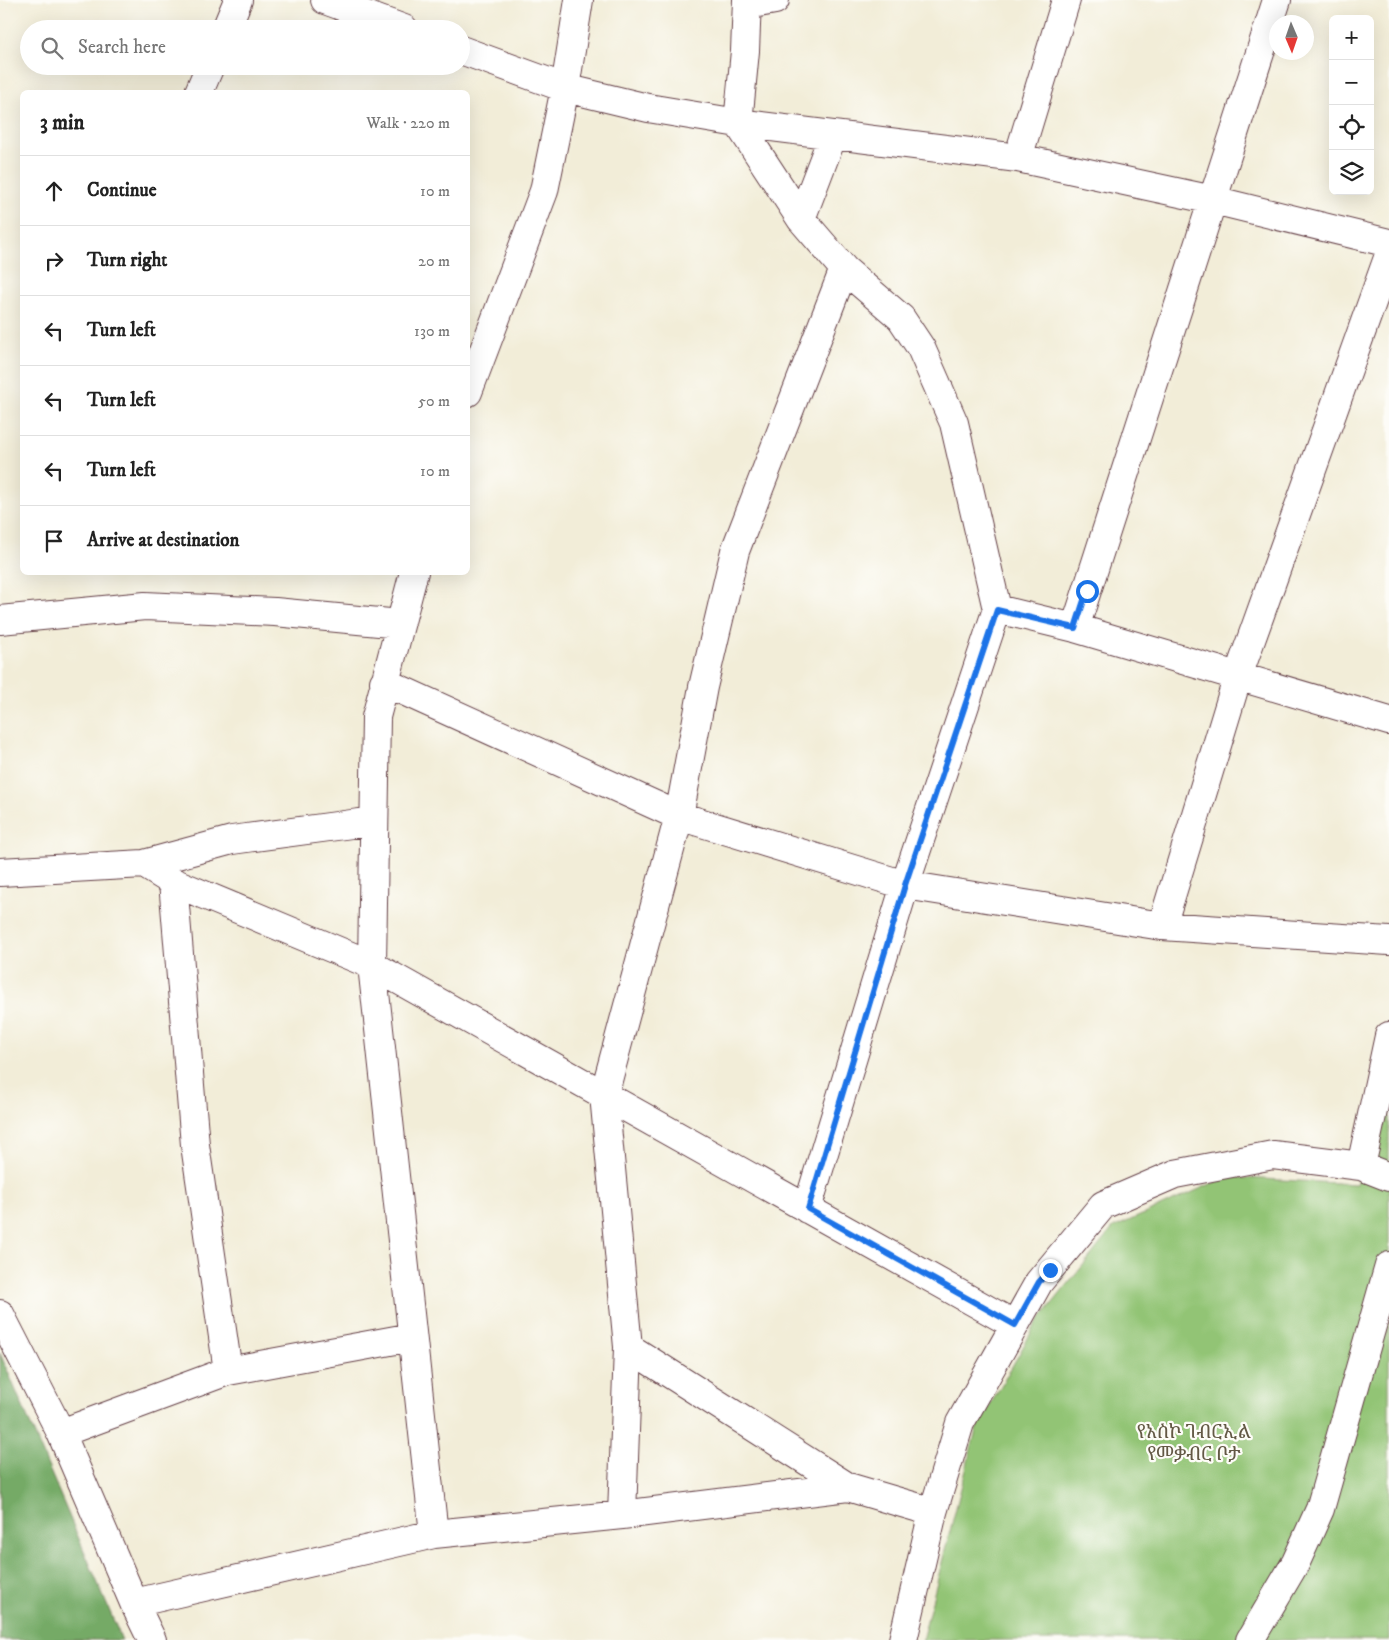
<!DOCTYPE html>
<meta charset="utf-8">
<style>
:root{--surface:#fff;--page:#f2f2f2;--text:#222;--muted:#767676;--line:#e0e0e0}
body{margin:0;font-family:"IM FELL DW Pica","Noto Serif Ethiopic",serif;background:var(--page);color:var(--text)}
.controls{position:absolute;right:15px;top:15px;display:grid;overflow:hidden;border-radius:8px;box-shadow:0 5px 20px #0002}
.controls button{width:45px;height:45px;display:grid;place-items:center;padding:0;border:0;border-bottom:1px solid var(--line);background:var(--surface);color:var(--text);font:25px sans-serif}
.compass{position:absolute;left:1269px;top:15px;width:45px;height:45px;border-radius:50%;background:var(--surface);box-shadow:0 5px 20px #0002;rotate:178deg}
.stop{position:absolute;width:15px;height:15px;margin:-11px;border:4px solid #1a73e8;border-radius:50%;background:#fff}
.stop.end{background:#1a73e8;border-color:#fff;box-shadow:0 1px 5px #0008}
.list{margin:0;padding:0;list-style:none}
h2{display:flex;justify-content:space-between;align-items:center;height:65px;margin:0;padding:0 20px;font-size:21px}
h2 small{font-size:16px;font-weight:400;color:var(--muted)}
.list li{display:grid;grid-template-columns:32px 1fr auto;gap:15px;align-items:center;box-sizing:border-box;height:70px;padding:0 20px;border-top:1px solid var(--line)}
.list b{display:block;font-size:19px;white-space:nowrap}
.list em{font-size:16px;font-style:normal;color:var(--muted)}
.icon{flex:none;width:28px;height:28px;fill:none;stroke:currentColor;stroke-width:2;stroke-linecap:round;stroke-linejoin:round}
.map{position:relative;flex:none;width:1389px;height:1640px;overflow:hidden}
.search{position:absolute;background:var(--surface);box-shadow:0 5px 20px #0002;left:20px;top:20px;width:450px;height:55px;display:flex;align-items:center;gap:12px;box-sizing:border-box;padding:0 18px;border-radius:28px;color:var(--muted);font-size:19px}
.panel{position:absolute;background:var(--surface);box-shadow:0 5px 20px #0002;left:20px;top:90px;width:450px;height:485px;border-radius:8px}
.map>svg:first-child{display:block}
.green{fill:#92c474;stroke:#6e7250}
.forest{fill:#75aa66;stroke:#606448}
.lines{fill:none;stroke-linecap:round;stroke-linejoin:round}
.minor-casing{stroke:#633e45;stroke-width:30}
.minor{stroke:#fff;stroke-width:28}
.route{stroke:#1a73e8;stroke-width:6}
.labels{text-anchor:middle;dominant-baseline:central;stroke-width:4.5;stroke-linejoin:round;paint-order:stroke}
.park-label{font-size:19px;fill:#635945;stroke:#fdfcf7}
</style>
<div class="map">
<svg width="1389" height="1640" viewBox="0 0 1389 1640">
<rect width="100%" height="100%" fill="#fdfcf7"/>
<filter id="ink" filterUnits="userSpaceOnUse"><feTurbulence type="fractalNoise" baseFrequency=".02" numOctaves="2"/><feDisplacementMap in="SourceGraphic" scale="10" xChannelSelector="R" yChannelSelector="G"/><feConvolveMatrix kernelMatrix="1 2 1 2 8 2 1 2 1" color-interpolation-filters="sRGB"/></filter>
<filter id="wash" filterUnits="userSpaceOnUse"><feTurbulence type="fractalNoise" baseFrequency=".0096" numOctaves="4" result="noise"/><feDisplacementMap in="SourceGraphic" scale="20" xChannelSelector="R" yChannelSelector="G"/><feGaussianBlur stdDeviation="1.12" result="paint"/><feColorMatrix in="noise" values="0 0 0 0 0 0 0 0 0 0 0 0 0 0 0 0 0 1.4 0 .05"/><feComposite in="paint" operator="in"/></filter>
<g filter="url(#wash)">
<rect width="100%" height="100%" fill="#f2edd8"/>
<!-- green -->
<path class="green" d="M1389,1078V1640H922L976,1430L1036,1324L1113,1228L1226,1177L1356,1184Z"/>
<!-- forest -->
<path class="forest" d="M0,1353L122,1640H0Z"/>
</g>
<g filter="url(#ink)">
<g class="lines">
<defs>
<path id="minor" d="M325,0L404,29
M747,5L775,0
M226,29L238,0
M461,50L565,88L648,108L738,123L1018,158L1213,200L1389,243
M199,92L210,66
M1018,158L1066,0
M801,219L833,135
M844,269L901,318L921,348L954,423L997,609
M468,392L544,191L565,88L579,0
M414,572L376,717L372,965L434,1534
M0,620L145,606L275,612L400,624
M1075,628L1277,0
M384,682L679,816L905,885L1162,926L1389,941
M144,864L232,840L374,821
M0,872L144,864L173,882L372,965L1015,1325
M173,882L195,1145L228,1371
M1162,926L1238,676L1389,255
M1361,1166L1389,1177
M807,1209L905,885L997,609L1075,628L1389,721
M0,1314L61,1433L134,1603L152,1640
M628,1347L848,1487L933,1512
M61,1433L228,1371L412,1337
M622,1515L628,1347L604,1095L679,816L703,687L735,551L844,269L801,219L738,123L745,51L747,0
M134,1603L434,1534L622,1515L848,1487
M903,1640L933,1512L960,1423L1039,1282L1103,1205L1175,1174L1273,1155L1361,1166L1389,1036
M1250,1640L1296,1562L1320,1509L1389,1266"/>
</defs>
<!-- minor casing -->
<use href="#minor" class="minor-casing"/>
<!-- minor -->
<use href="#minor" class="minor"/>
</g>
</g>
<g class="lines" filter="url(#ink)">
<!-- route -->
<path class="route" d="M1050,1270L1039,1282L1015,1325L808,1209L905,885L997,610L1075,628L1087,591"/>
</g>
<g class="labels">
<!-- park labels -->
<g class="park-label">
<text x="1194" y="1432">የአስኮ ገብርኢል<tspan x="1194" dy="22">የመቃብር ቦታ</tspan></text>
</g>
</g>
</svg>
<div class="controls">
<button>+</button>
<button>−</button>
<button><svg class="icon" aria-label="locate" viewBox="0 0 24 24"><circle cx="12" cy="12" r="6"/><path d="M12 2v4M12 18v4M2 12h4M18 12h4"/></svg></button>
<button><svg class="icon" aria-label="layers" viewBox="0 0 24 24"><path d="M12 4l9 5-9 5-9-5zM3 14l9 5 9-5"/></svg></button>
</div>
<svg class="compass" viewBox="-18 -18 36 36"><path d="M0-13l5 13h-10z" fill="#e53935"/><path d="M0 13l5-13h-10z" fill="#767676"/></svg>
<div class="stop" style="left:1087px;top:591px"></div>
<div class="stop end" style="left:1050px;top:1270px"></div>
<div class="search"><svg class="icon" aria-label="search" viewBox="0 0 24 24"><circle cx="10" cy="10" r="6"/><path d="M15 15l6 6"/></svg>Search here</div>
<section class="panel">
<h2>3 min<small>Walk · 220 m</small></h2>
<ul class="list">
<li><svg class="icon" aria-label="ahead" viewBox="0 0 24 24"><path d="M12 20V5M6 11l6-6 6 6"/></svg><div><b>Continue</b></div><em>10 m</em></li>
<li><svg class="icon" aria-label="right" viewBox="0 0 24 24"><path d="M7 20v-9h11M14 6l5 5-5 5"/></svg><div><b>Turn right</b></div><em>20 m</em></li>
<li><svg class="icon" aria-label="left" viewBox="0 0 24 24"><path d="M17 20v-9H6M10 6l-5 5 5 5"/></svg><div><b>Turn left</b></div><em>130 m</em></li>
<li><svg class="icon" aria-label="left" viewBox="0 0 24 24"><path d="M17 20v-9H6M10 6l-5 5 5 5"/></svg><div><b>Turn left</b></div><em>50 m</em></li>
<li><svg class="icon" aria-label="left" viewBox="0 0 24 24"><path d="M17 20v-9H6M10 6l-5 5 5 5"/></svg><div><b>Turn left</b></div><em>10 m</em></li>
<li><svg class="icon" aria-label="arrive" viewBox="0 0 24 24"><path d="M6 21V4h12l-3 4 3 4H6"/></svg><div><b>Arrive at destination</b></div></li>
</ul>
</section>
</div>
